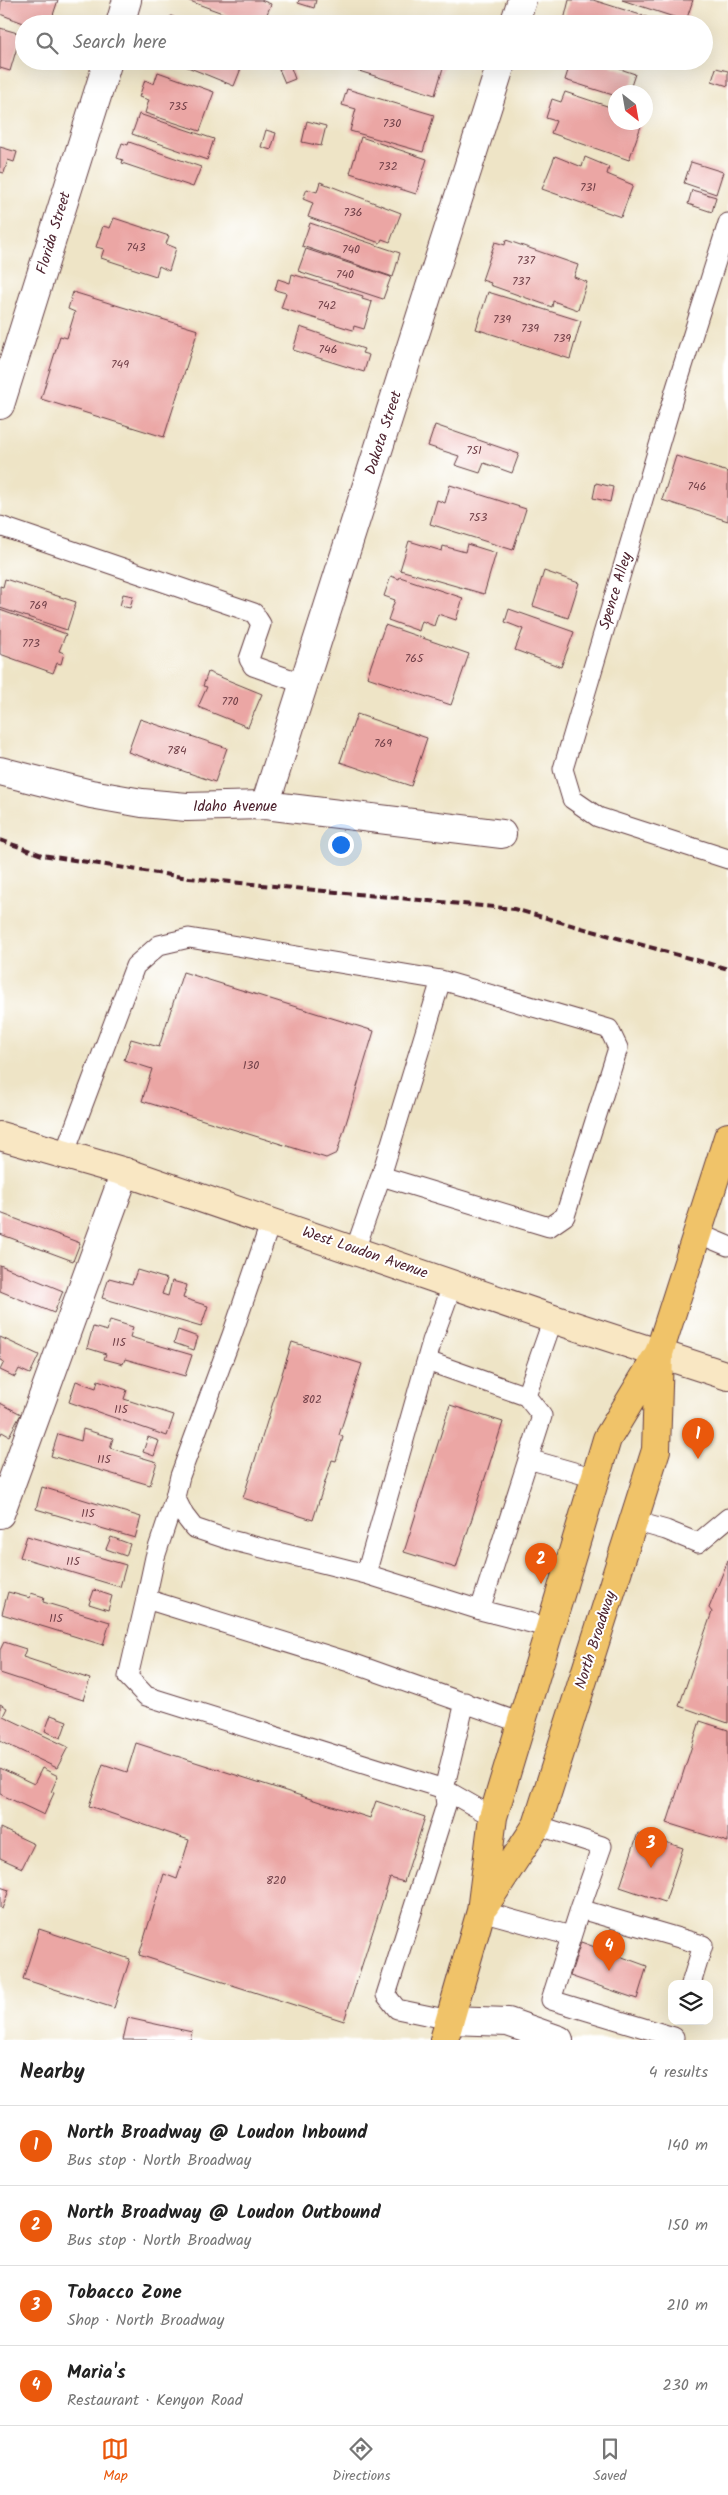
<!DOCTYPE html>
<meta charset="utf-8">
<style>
:root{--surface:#fff;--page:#f2f2f2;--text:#222;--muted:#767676;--line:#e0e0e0;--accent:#ea580c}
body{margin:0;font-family:Kalam,sans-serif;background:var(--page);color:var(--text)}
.controls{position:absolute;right:15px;bottom:15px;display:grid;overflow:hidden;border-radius:10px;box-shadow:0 5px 20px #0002}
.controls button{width:45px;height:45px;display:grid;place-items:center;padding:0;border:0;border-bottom:1px solid var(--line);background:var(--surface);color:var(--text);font:25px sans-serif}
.compass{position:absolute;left:608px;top:85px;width:45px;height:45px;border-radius:50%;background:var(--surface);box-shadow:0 5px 20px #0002;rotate:149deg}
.you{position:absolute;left:340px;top:844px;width:18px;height:18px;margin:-12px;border:4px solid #fff;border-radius:50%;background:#1a73e8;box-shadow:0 0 0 8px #1a73e833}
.badge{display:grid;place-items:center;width:32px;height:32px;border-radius:50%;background:var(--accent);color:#fff;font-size:16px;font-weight:700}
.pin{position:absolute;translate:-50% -41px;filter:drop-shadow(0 1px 2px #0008)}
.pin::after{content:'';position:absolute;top:26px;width:18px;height:15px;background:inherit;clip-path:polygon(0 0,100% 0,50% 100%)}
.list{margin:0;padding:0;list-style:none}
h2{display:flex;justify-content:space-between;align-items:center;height:65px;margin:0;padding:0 20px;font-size:21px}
h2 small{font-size:16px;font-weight:400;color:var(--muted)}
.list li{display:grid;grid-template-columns:32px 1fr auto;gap:15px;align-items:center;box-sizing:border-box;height:80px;padding:0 20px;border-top:1px solid var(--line)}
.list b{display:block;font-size:19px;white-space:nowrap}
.list p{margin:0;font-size:16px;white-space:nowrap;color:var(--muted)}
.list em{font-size:16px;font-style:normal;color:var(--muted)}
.icon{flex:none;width:28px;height:28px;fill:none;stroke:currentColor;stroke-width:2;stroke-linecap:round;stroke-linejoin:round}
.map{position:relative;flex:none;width:728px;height:2040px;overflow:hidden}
.search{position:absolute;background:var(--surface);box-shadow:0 5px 20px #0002;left:15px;right:15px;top:15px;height:55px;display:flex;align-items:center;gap:12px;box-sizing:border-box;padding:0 18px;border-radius:28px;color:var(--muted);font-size:19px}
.sheet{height:385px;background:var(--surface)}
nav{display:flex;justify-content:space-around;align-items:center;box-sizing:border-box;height:70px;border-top:1px solid var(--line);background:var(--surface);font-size:14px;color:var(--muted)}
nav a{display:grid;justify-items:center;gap:2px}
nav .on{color:var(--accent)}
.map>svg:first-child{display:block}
.building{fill:#eba6a4}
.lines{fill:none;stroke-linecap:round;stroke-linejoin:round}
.service-casing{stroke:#633d42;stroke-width:21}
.minor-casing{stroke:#633d42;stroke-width:30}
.secondary-casing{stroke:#633d42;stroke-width:30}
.primary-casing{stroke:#633d42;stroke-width:30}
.service{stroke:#fff;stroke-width:19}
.minor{stroke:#fff;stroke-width:28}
.secondary{stroke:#f9e7c3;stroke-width:28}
.primary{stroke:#f0c369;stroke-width:28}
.rail{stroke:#4a1f2b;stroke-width:4;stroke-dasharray:8 4;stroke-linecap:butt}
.labels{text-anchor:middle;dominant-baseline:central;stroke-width:4;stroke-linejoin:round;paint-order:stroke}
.number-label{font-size:12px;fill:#724149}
.street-label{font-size:15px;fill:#4a1f2b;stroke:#fff}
</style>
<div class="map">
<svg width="728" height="2040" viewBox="0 0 728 2040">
<rect width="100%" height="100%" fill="#fff"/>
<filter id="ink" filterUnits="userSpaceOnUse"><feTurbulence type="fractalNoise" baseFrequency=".02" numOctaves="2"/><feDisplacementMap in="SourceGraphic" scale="10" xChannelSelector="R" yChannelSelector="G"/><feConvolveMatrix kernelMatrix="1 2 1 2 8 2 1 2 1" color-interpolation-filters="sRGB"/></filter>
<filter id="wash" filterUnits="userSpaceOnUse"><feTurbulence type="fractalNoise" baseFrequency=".0096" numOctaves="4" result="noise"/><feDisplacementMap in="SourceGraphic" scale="20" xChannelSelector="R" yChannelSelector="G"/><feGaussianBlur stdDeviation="1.12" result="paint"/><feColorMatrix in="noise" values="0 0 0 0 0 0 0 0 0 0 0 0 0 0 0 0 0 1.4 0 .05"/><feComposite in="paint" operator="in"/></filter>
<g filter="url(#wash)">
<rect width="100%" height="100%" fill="#eee4c6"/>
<g id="blocks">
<!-- building -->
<path class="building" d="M1,0H58L50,24H26L0,14Z
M187,0H261L271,4L263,24H243L244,21Z
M299,0H316L314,8L298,3Z
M569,0H593L647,17L645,24H563Z
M622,0H693L686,21Z
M171,16L190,24H168Z
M0,28L21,34L10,71L0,68Z
M173,61H234L233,63L242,66L234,86Z
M342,61H445L435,95L340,65Z
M571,61H597L635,74L629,92H616V96L565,80Z
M290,65L295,79L285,83L279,69Z
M716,68L728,71V86L712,81Z
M158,72L214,92L200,131L145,113L149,100L139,97L145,80L154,84Z
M347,89L434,115L423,152L350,131L356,109L342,105Z
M565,92L613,108L612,110L616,111V122H630L641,126L629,160L551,133L556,121L546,118L552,99L561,102Z
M139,114L214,139L207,160L132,134Z
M307,121L326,126L321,146L302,142Z
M266,130L276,133L271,150L261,147Z
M361,137L427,159L416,194L350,173Z
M129,142L201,167L193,187L122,163L123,160L117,158L122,143L128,145Z
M0,147L17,152L14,162L8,160L4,173L0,172Z
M555,156L582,167L585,157L609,167L607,174L633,185L621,217L542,189Z
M691,162L723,172L716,194L684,183Z
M320,182L401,213L390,242L382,239L380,243L308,217L313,203L303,199L307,189L317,192Z
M692,190L716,197L712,212L688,204Z
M114,218L169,236L166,244L176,248L169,271L159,266L156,276L101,258L104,249L96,247L103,226L110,228Z
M310,223L400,253L393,277L302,246Z
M506,240L578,265L574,277L587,282L578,310L553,301L552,307L490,285L491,283L482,280L495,242L505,245Z
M306,249L391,277L383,299L298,271Z
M292,274L363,296L362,299L372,302L364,329L354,326L353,330L281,308L286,293L275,290L278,279L290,283Z
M73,292L198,330L164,437L41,399L60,336L67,338L75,312L68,309Z
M488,292L581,321L570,359L476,329Z
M300,327L364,349L362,353L369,355L364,372L293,350Z
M435,425L519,454L512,473L484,463L480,473L455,465L459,456L428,446Z
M676,456L728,472V521L662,500Z
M596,483L613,487L610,502L593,498Z
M450,485L526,509L513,550L430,524L437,500L445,503Z
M409,541L442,551L443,546L465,552L467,544L496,553L484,594L400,570Z
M544,571L579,583L568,618L533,606Z
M391,576L399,579L400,577L463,598L456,620L438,614L434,626L422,621L419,631L388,620L395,600L384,596Z
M5,579L76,602L67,630L0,608V586L3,587Z
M123,594L133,596L130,608L120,606Z
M509,609L574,632L561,667L515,650L523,629L505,622Z
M0,610L66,634L59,651L64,653L61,664L57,663L53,673L0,654Z
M385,625L469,654L451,705L367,677Z
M208,672L262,694L248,727L198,707L207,687L203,686Z
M357,714L427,738L411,786L340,762Z
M140,719L227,748L215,782L128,752Z
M183,972L374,1031L337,1153L326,1158L142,1101L152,1069L124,1060L131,1039L159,1047Z
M0,1213L80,1243L73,1261L0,1234Z
M0,1265L63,1291L54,1313L0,1291Z
M137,1270L167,1279L162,1294L168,1296L172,1281L187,1285L183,1298L208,1306L201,1327L102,1298L109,1278L132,1284Z
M110,1320L133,1327L130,1337L192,1355L185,1376L125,1359L123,1364L104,1359L106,1354L87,1348L93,1327L107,1331Z
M178,1330L198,1337L194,1350L174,1343Z
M0,1337L39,1355L30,1374L19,1369L15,1377L0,1370L4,1362L0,1360Z
M292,1342L362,1364L339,1435L343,1437L336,1461L332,1460L313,1520L243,1498Z
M98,1380L127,1390L124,1399L174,1415L167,1436L69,1402L76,1381L96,1388Z
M0,1403L21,1414L9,1436L2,1432L0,1436Z
M450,1405L503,1422L456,1568L404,1552Z
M83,1429L113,1438L110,1448L157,1462L150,1485L51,1456L58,1434L81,1441Z
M148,1437L159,1441L154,1456L143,1452Z
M42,1487L141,1517L135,1538L36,1509Z
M27,1536L126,1565L120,1587L20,1557Z
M111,1537L130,1544L126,1556L106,1549Z
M728,1560V1723L679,1706L712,1612L709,1608Z
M94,1590L112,1596L108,1610L89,1604Z
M8,1592L30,1598L31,1593L44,1597L43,1602L110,1622L103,1645L2,1614Z
M4,1642L26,1649L23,1657L90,1679L83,1700L0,1673V1650Z
M0,1704L7,1708L3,1716L68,1747L57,1768L0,1741Z
M51,1715L67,1721L61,1738L45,1731Z
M700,1721L728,1730V1842L667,1823Z
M136,1743L370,1818L376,1801L425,1817L404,1882L390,1878L344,2021L139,1955L164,1874L177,1879L189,1840L89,1806L103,1764L127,1772Z
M0,1768L34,1784L42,1768L58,1776L51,1792L54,1793L44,1815L0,1794Z
M0,1828L34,1844L22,1868L0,1858Z
M638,1833L683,1848L665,1902L620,1887Z
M0,1887L9,1890L2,1909L0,1908Z
M39,1929L130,1959L114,2008L23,1979Z
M581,1942L647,1966L637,1999L570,1976Z
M128,2018L192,2032L190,2040H123Z"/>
</g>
</g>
<g filter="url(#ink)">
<use href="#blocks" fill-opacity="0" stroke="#633d42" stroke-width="1"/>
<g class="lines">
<defs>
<path id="service" d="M728,223L676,388L563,769L572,799L598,817L728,859
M0,526L254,613L261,624L249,659L253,666L304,684
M64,1155L135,966L159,945L189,938L441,980L609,1029L618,1048L565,1216L549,1227L381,1176L355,1250
M381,1176L441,980
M271,1221L232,1335L180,1476L175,1497L184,1515L194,1528L230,1540L366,1574L480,1610L551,1628
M697,1233L728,1246
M427,1361L526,1396L542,1416L480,1610
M526,1396L553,1319
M528,1459L595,1478
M634,1521L666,1530L698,1543L728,1518
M366,1574L432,1341L453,1283
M146,1599L155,1557L175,1497
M493,1817L444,1789L146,1696L128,1677L146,1599L349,1662L521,1723
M537,1825L602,1846L580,1909
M481,1911L571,1936
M450,2020L397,2009L386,1995L446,1805L444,1789L465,1702
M674,2037L551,2000L580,1909L703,1945L691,1984"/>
<path id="minor" d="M120,24L127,0
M514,24L522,0
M0,405L108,61
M0,771L91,794L142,803L187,807L265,805L502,834
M265,805L502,61
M0,1514L125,1172
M450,2020L508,2022L559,2040"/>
<path id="secondary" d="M0,1136L125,1172L553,1319L728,1376"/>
<path id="primary" d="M485,1905L537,1825L656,1450L659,1354
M444,2040L481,1911L493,1817L607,1439L659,1353L728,1137"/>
</defs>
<!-- service casing -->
<use href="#service" class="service-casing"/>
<!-- minor casing -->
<use href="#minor" class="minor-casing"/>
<!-- secondary casing -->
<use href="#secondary" class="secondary-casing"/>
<!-- primary casing -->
<use href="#primary" class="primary-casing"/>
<!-- service -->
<use href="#service" class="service"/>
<!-- minor -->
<use href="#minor" class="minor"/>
<!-- secondary -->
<use href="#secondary" class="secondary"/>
<!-- primary -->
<use href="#primary" class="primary"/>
<!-- rail -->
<path class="rail" d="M0,840L42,855L189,878L514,909L728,969"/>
</g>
</g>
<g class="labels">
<!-- number labels -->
<g class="number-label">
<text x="178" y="106">735</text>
<text x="392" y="123">730</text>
<text x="388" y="166">732</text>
<text x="588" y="187">731</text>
<text x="353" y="212">736</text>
<text x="136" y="247">743</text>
<text x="351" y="249">740</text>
<text x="526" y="260">737</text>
<text x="345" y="274">740</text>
<text x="521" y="281">737</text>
<text x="327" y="305">742</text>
<text x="502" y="319">739</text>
<text x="530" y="328">739</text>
<text x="562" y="338">739</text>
<text x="328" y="349">746</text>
<text x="120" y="364">749</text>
<text x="474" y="450">751</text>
<text x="697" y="486">746</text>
<text x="478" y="517">753</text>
<text x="38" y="605">769</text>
<text x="31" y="643">773</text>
<text x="414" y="658">765</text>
<text x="230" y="701">770</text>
<text x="383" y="743">769</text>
<text x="177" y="750">784</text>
<text x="251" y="1065">130</text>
<text x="119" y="1342">115</text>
<text x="312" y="1399">802</text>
<text x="121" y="1409">115</text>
<text x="104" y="1459">115</text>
<text x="88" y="1513">115</text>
<text x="73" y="1561">115</text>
<text x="56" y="1618">115</text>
<text x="276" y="1880">820</text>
</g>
<!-- street labels -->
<g class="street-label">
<text transform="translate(54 233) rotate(-73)">Florida Street</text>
<text transform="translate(384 433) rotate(-72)">Dakota Street</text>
<text transform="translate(616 591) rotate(-73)">Spence Alley</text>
<text x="235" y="807">Idaho Avenue</text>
<text transform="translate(365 1253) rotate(19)">West Loudon Avenue</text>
<text transform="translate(596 1640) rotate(-72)">North Broadway</text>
</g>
</g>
</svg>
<div class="controls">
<button><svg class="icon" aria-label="layers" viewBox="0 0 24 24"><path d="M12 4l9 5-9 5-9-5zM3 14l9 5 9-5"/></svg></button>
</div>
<svg class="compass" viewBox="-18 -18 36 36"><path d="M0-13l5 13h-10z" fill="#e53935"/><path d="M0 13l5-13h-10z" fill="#767676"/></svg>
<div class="you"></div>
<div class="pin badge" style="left:698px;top:1459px">1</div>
<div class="pin badge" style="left:541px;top:1584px">2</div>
<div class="pin badge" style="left:651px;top:1868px">3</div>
<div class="pin badge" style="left:609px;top:1971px">4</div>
<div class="search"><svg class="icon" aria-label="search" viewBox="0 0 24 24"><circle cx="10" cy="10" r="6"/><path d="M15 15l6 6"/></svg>Search here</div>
</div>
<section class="sheet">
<h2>Nearby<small>4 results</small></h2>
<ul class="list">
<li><span class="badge">1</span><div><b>North Broadway @ Loudon Inbound</b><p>Bus stop · North Broadway</p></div><em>140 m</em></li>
<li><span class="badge">2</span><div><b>North Broadway @ Loudon Outbound</b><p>Bus stop · North Broadway</p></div><em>150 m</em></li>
<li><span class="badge">3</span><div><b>Tobacco Zone</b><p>Shop · North Broadway</p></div><em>210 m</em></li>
<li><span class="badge">4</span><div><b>Maria's</b><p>Restaurant · Kenyon Road</p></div><em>230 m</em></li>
</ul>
</section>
<nav>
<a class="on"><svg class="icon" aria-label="map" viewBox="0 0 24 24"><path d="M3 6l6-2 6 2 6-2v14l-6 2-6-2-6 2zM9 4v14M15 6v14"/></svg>Map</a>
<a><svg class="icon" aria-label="directions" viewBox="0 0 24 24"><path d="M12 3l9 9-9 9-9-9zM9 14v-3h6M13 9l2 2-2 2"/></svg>Directions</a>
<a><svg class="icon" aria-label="saved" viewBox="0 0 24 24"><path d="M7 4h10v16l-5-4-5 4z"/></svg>Saved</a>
</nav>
